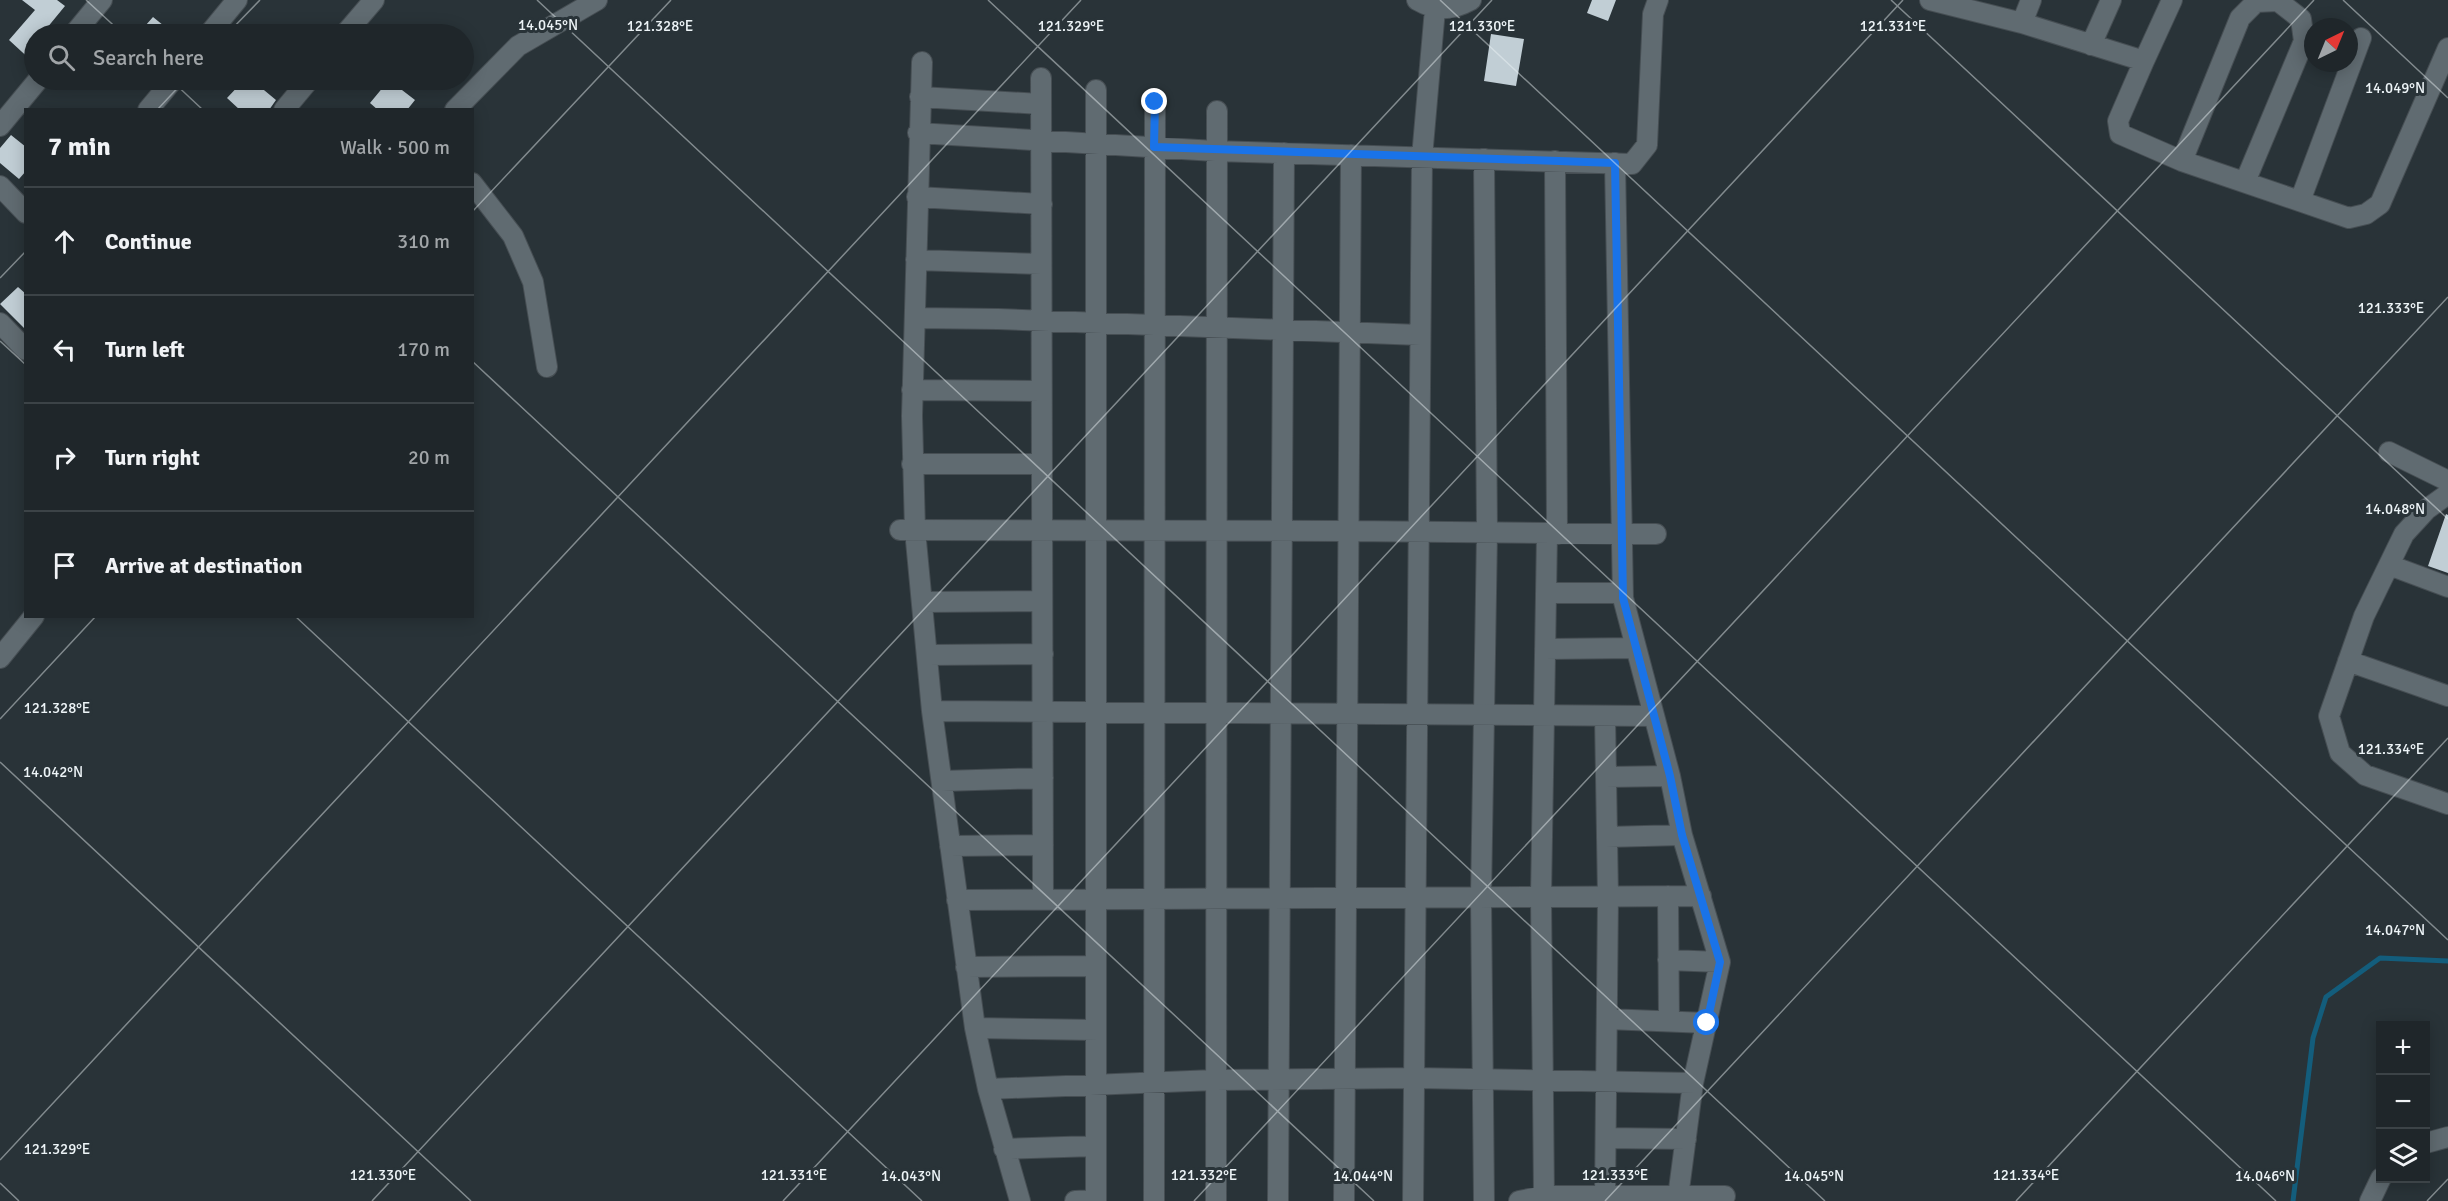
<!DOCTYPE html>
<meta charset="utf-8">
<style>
:root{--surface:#1f262a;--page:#2c3236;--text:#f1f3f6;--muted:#a1a5a8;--line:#3c4347}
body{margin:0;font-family:Signika,sans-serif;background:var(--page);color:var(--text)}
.controls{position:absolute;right:18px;bottom:18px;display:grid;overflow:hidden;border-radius:0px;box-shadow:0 3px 15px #0003}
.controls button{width:54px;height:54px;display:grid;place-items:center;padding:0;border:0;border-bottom:2px solid var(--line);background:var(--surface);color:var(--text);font:30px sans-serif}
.compass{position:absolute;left:2304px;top:18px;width:54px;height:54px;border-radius:50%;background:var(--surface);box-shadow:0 3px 15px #0003;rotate:43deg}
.stop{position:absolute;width:18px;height:18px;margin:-14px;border:4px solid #1a73e8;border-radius:50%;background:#fff}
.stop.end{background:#1a73e8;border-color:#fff;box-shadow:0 2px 6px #0008}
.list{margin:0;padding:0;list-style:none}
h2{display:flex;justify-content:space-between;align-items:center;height:78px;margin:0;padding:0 24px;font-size:26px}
h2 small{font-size:20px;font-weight:400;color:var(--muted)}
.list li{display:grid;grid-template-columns:39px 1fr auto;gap:18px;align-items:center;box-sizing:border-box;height:108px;padding:0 24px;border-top:2px solid var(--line)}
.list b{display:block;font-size:22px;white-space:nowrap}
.list em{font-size:20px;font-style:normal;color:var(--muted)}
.icon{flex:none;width:33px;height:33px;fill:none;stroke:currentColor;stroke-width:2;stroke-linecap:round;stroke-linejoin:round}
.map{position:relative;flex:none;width:2448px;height:1201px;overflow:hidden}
.search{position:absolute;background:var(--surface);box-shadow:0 3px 15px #0003;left:24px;top:24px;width:450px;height:66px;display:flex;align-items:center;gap:15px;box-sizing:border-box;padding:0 21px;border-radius:33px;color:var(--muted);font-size:22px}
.panel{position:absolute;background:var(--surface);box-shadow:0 3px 15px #0003;left:24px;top:108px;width:450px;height:510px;border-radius:0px}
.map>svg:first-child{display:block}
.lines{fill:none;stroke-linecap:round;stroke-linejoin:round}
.stream{stroke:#135d7c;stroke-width:5}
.building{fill:#c1ced5}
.minor-casing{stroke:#464e53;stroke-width:22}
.minor{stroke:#606b71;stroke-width:20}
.route{stroke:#1a73e8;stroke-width:8}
.ticks{fill:none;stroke:#edf4f7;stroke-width:1.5;stroke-opacity:0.45}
.ticks-label{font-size:15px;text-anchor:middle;fill:#edf4f7;stroke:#293338;stroke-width:6;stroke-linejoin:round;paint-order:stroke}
</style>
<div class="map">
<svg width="2448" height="1201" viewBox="0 0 2448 1201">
<rect width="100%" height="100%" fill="#293338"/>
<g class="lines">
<!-- stream -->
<path class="stream" d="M2293,1201L2313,1038L2326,997L2380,958L2448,961"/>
</g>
<!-- building -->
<path class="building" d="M22,0H57L65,6L42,34H34V63L9,40L35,10Z
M1592,0H1616L1608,21L1587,13Z
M153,17L174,34H138Z
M1491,34L1524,39L1516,86L1484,81Z
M244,80H252L276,100L269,110H240L227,98Z
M389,80L415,100L407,110H378L370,103Z
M11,135L26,147V171L19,179L0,163V148Z
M18,287L26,294V330L0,304Z
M2446,514L2448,515V573L2428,566Z"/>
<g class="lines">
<defs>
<path id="minor" d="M1417,0C1436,11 1451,11 1471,0
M1930,0L2022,23L2144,61L2118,121L2120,134L2182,161L2349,218L2366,214L2380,204L2448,48
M2022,23L2031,0
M74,34L102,0
M209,34L237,0
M345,34L374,0
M2091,45L2111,0
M2144,61L2172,0
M922,62L912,416L915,530L932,711L975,1028L988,1089L1020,1201
M1041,78L1043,899
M920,97L1041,104
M148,110L173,80
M284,110L309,80
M455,110L518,46L597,0
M0,126L38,80
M918,133L1215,151L1632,164L1647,145L1653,14L1658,0
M1484,159L1487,533L1481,897L1484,1201
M1555,161L1557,534
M2182,161L2240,18L2256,2L2278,1L2301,19L2304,41L2245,182
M1615,163L1623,598L1670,776L1682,835L1720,962L1693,1083L1678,1197
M472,183L513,236L533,282L547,367
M0,186L26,213
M917,197L1042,204
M2300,201L2361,38
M916,260L1041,264
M915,318L998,319L1420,335
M0,323L26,350
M912,390L1041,391
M2389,452L2448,481
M912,464H1042
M2448,494L2427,509L2404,534L2364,616L2329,716L2340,753L2365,775L2448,804
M900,530L1348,531L1656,534
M2389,565L2448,587
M1546,593H1622
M922,602L1042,601
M1545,649L1636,648
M928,655L1043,654
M0,658L34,616
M2348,661L2448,696
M932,711L1653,716
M1605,716L1608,897L1605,1196
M1606,777L1670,776
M942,781L1043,778
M1607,837L1682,835
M950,846L1043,845
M1668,896L1669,1021
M957,900L1701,896
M1668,960L1720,962
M966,967L1096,966
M1607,1019L1707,1023
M975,1028L1096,1030
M988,1089L1215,1080L1415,1078L1693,1083
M1606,1138L1686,1139
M2426,1143L2448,1137
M1004,1149L1095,1146
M1544,1196L1541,897L1547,534
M1075,1201L1096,1200
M1096,1201V90
M1154,1201L1155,102
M1216,1201L1217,111
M1278,1201L1284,153
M1344,1201L1351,155
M1413,1201L1422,157L1435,9
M1519,1201L1544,1196H1725
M2370,1201L2381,1178"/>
</defs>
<!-- minor casing -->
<use href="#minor" class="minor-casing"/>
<!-- minor -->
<use href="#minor" class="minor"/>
</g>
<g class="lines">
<!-- route -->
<path class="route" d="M1155,102L1154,147L1615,163L1623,598L1670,776L1682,835L1720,962L1707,1023"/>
</g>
<!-- ticks -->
<path class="ticks" d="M86,0L123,34M537,0L1825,1201M988,0L2276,1201M1440,0L2448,940M1891,0L2448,519M2343,0L2448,98M227,34L260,0M171,80L203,110M157,110L185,80M472,212L671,0M0,278L26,251M0,341L26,365M472,361L1374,1201M295,616L922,1201M0,719L96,616M0,762L471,1201M0,1160L1081,0M0,1183L19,1201M372,1201L1492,0M783,1201L1903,0M1194,1201L2314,0M1605,1201L2448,297M2016,1201L2448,738M2427,1201L2448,1179"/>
<g class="ticks-label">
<text x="548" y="30">14.045°N</text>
<text x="660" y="31">121.328°E</text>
<text x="1071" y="31">121.329°E</text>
<text x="1482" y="31">121.330°E</text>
<text x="1893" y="31">121.331°E</text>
<text x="2395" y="93">14.049°N</text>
<text x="2391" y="313">121.333°E</text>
<text x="2395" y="514">14.048°N</text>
<text x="57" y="713">121.328°E</text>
<text x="2391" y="754">121.334°E</text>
<text x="53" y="777">14.042°N</text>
<text x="2395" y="935">14.047°N</text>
<text x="57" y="1154">121.329°E</text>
<text x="383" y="1180">121.330°E</text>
<text x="794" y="1180">121.331°E</text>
<text x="1204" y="1180">121.332°E</text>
<text x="1615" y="1180">121.333°E</text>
<text x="2026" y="1180">121.334°E</text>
<text x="911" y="1181">14.043°N</text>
<text x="1363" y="1181">14.044°N</text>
<text x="1814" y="1181">14.045°N</text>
<text x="2265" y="1181">14.046°N</text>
</g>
</svg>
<div class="controls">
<button>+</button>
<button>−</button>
<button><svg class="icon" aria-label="layers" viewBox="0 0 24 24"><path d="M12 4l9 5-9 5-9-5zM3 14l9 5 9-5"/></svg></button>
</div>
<svg class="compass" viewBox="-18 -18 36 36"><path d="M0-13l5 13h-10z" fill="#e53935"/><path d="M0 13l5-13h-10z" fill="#a1a5a8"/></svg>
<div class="stop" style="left:1707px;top:1023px"></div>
<div class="stop end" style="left:1155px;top:102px"></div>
<div class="search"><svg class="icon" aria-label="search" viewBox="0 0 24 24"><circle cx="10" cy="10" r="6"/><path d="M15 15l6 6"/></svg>Search here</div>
<section class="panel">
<h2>7 min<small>Walk · 500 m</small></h2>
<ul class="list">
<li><svg class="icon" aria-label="ahead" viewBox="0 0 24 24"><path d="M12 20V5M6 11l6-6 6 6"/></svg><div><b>Continue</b></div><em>310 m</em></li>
<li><svg class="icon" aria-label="left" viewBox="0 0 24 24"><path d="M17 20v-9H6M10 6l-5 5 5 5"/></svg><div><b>Turn left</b></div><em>170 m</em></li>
<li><svg class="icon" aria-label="right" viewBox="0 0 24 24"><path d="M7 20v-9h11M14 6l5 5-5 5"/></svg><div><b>Turn right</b></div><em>20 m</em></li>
<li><svg class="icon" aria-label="arrive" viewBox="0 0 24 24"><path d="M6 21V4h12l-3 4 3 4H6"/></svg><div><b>Arrive at destination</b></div></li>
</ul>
</section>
</div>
